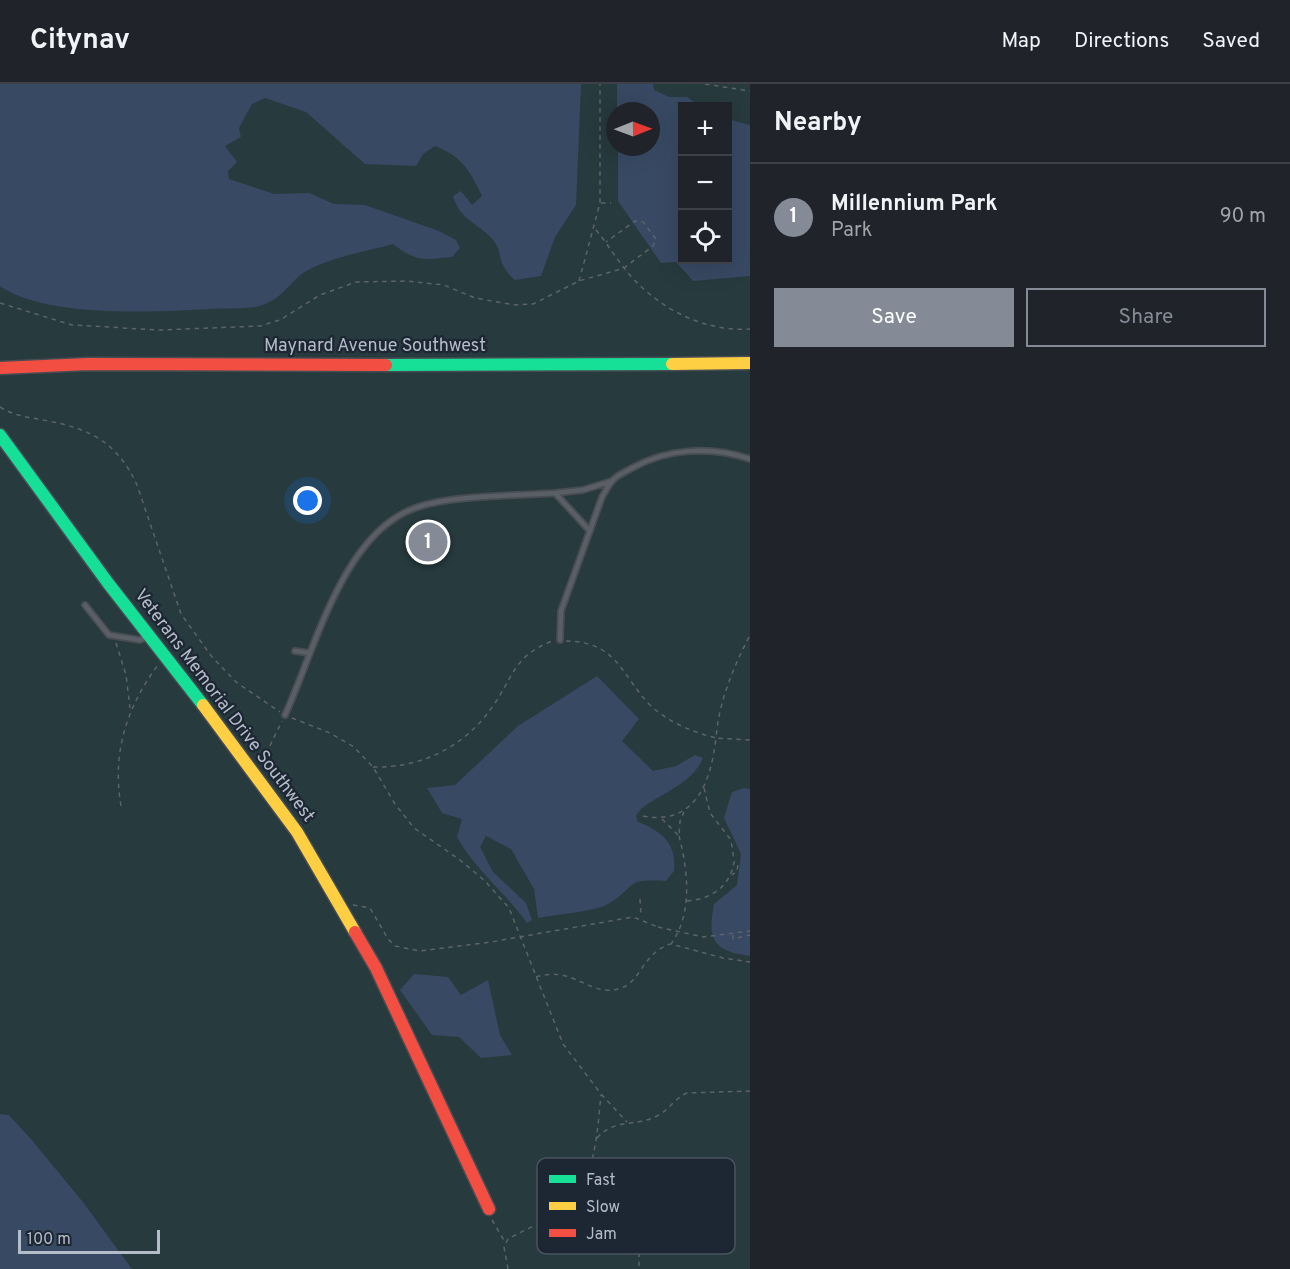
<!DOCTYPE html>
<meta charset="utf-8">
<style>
:root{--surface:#20242a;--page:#2d3036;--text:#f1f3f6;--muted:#a2a4a8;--line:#3d4147;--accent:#848b96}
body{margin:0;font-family:Overpass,sans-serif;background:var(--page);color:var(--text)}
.controls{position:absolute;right:18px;top:18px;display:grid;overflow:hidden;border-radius:0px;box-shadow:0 6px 24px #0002}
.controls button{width:54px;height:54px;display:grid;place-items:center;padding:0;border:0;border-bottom:2px solid var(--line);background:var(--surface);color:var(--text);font:30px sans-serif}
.compass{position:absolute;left:606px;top:18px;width:54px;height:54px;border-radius:50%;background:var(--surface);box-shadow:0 6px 24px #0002;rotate:89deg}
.scale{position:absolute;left:18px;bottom:15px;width:142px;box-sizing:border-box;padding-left:6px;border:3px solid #b4bcc9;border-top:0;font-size:16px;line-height:21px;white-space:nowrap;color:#b4bcc9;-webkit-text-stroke:4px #1d2633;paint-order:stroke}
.you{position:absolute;left:308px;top:417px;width:21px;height:21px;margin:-15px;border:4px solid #fff;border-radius:50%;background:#1a73e8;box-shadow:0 0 0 9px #1a73e833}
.badge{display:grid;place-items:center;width:39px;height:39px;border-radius:50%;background:var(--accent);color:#fff;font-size:20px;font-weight:700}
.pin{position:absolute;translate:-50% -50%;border:3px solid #fff;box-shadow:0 2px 6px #0006}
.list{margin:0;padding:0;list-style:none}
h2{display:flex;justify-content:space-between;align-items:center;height:78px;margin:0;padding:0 24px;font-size:26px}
h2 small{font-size:20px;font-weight:400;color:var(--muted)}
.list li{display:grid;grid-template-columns:39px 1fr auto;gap:18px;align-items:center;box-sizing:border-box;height:108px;padding:0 24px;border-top:2px solid var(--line)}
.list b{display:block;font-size:22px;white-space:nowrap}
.list p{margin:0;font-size:20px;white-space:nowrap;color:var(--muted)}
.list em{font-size:20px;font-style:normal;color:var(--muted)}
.actions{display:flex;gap:12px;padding:18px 24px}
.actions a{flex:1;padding:14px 0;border:2px solid var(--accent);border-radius:0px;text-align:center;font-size:21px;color:var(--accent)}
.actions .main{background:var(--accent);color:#fff}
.icon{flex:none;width:33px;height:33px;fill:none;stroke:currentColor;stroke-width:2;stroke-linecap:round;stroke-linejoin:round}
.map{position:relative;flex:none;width:750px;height:1185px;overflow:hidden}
header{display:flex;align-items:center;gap:36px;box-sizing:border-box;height:84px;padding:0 30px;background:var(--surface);border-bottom:2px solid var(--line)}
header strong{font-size:28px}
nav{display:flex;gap:33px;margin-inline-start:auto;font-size:21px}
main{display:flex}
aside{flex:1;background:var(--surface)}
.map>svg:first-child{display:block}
.green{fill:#273a3e;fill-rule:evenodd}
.water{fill:#384963}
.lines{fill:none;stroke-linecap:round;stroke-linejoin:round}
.lane-casing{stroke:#484c53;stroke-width:8}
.fast-casing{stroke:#484c53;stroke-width:15}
.slow-casing{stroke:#484c53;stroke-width:15}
.jam-casing{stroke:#484c53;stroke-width:15}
.path{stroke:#5d636a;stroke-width:1.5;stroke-dasharray:4.5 4.5;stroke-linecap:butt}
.lane{stroke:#5a5e66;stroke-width:4.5}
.fast{stroke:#16e098;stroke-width:12}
.slow{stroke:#ffcf43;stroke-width:12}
.jam{stroke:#f24e42;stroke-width:12}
.path-bridge{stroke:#5d636a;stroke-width:1.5;stroke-dasharray:4.5 4.5;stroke-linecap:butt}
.labels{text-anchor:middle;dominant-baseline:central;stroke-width:4.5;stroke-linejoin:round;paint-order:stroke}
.street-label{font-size:18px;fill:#b4bcc9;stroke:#1d2633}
.key{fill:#1d2633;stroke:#4a5360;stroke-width:1.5}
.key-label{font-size:16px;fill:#b4bcc9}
</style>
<header>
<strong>Citynav</strong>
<nav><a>Map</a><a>Directions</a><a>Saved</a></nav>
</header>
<main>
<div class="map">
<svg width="750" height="1185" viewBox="0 0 750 1185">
<rect width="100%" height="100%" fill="#2a3038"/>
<!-- green -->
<path class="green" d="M0,0H750V1185H132L83,1118L31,1055L9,1031L0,1030ZM682,22H728V176H682ZM615,27H651V63H615Z"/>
<!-- water -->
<path class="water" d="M0,0H581L576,121L555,153L541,192L515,196C495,179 504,169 493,156C479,139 460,137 453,112L461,107L472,121L482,112C469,86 463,73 435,62L423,70L416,82L365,80L306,28L265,14L252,20L239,44L241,53L225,62L237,78L228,87L229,95L274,110L309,109L334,120L365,121L439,147L456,156L460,164L452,173C424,176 416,178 393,160C368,167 333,173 310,185C289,195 285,217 255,223C241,225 224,224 210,225C154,228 45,234 0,202Z
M617,0H653L654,6L669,13H687L700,22H682V176H728V35L750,41V192L693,197L676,178L661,179L618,117V63H651V27H617Z
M597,592L639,635L622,657L653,687L676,682L695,671L703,674C690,706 645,713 636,732L638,738C662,747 677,760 674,787L666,797C623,794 638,802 608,820C597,827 554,831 538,834L534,805L511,765L486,752L480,763L493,788L526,819L532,836L527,839C506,809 474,785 457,753L462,735L442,729L427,704L455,701L518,642Z
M744,704L750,705V872C713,867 707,856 714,820L737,801L741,770L724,734L732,708Z
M414,890L448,893L461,911L488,896L500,951L512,971L481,974L459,953L432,951L400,906Z
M0,1030L9,1031L31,1055L83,1118L132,1185H0Z"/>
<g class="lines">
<defs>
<path id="lane" d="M590,447L555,409L583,406L612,397
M85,521L109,551L140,556L148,552
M560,556L561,527L602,413C605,408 608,402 612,397C617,391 625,388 632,384C668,364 711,362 750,375
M295,567L310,569
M285,631C315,566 342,450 415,424C451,411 516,412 555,409"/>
<path id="fast" d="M386,281L672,280
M0,351L108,499L203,621"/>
<path id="slow" d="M672,280L750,279
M203,621L297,748L355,848"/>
<path id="jam" d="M0,284L88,280L386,281
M355,848L376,884L489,1125"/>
</defs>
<!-- lane casing -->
<use href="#lane" class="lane-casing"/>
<!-- fast casing -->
<use href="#fast" class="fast-casing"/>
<!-- slow casing -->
<use href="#slow" class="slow-casing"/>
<!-- jam casing -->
<use href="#jam" class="jam-casing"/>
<!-- path -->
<path class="path" d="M705,0L750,7
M601,119H611
M596,146C606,158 614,171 624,184C654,222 701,248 750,245
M579,197L600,119V0
M0,219L72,241L160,246L260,242L280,236L320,211L356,198L407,197L444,201L475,214L515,221L533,220L579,197L624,184L653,162L656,155L643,138L635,137L606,158
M0,323C16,333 30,333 48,337C92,345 118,360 137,401L181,530L212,573L236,598L280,628
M566,557C618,558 620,590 650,621C668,638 692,648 716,654C719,617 733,584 750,551
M116,559L126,591L130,624
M292,634L330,649L354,663L373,683L395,720L414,744L460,776L485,797L509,824L563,960L601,1010L627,1038
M262,678L282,637
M373,683C426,684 469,660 497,616C515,587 517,571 552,557
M704,704L710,729L731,756L734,777
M121,722C112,669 126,624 158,581
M643,732C696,742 711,697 716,654L750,656
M662,735L679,752L680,737L684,728
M679,752C688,787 693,829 671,860L723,874L750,878
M640,815L641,833
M687,817C711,815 730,803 734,778L738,780L737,787L732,791
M353,821L370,824L388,855L395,862L420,867L491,858L633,833L658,843
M733,851V855L750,851
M536,893C573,881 590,913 618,905C642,899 640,871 670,860
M597,1054C615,1034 636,1043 657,1032C668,1027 675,1014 687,1009L750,1007
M580,1109L618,1108L634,1118L639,1141V1185
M492,1136L505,1158
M508,1185L504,1163L508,1155C526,1145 548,1136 565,1123C596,1098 597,1047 601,1011"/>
<!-- lane -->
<use href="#lane" class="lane"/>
<!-- fast -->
<use href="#fast" class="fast"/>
<!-- slow -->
<use href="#slow" class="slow"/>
<!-- jam -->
<use href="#jam" class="jam"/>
<!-- path-bridge -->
<path class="path-bridge" d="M658,843L703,853L750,847"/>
</g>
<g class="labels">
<!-- street labels -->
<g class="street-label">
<text x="375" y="262">Maynard Avenue Southwest</text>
<text transform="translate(224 622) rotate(53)">Veterans Memorial Drive Southwest</text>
</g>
</g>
<!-- legend -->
<rect x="537" y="1074" width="198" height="96" rx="9" class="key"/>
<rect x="549" y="1091" width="27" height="8" fill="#16e098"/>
<rect x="549" y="1118" width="27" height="8" fill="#ffcf43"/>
<rect x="549" y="1145" width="27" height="8" fill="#f24e42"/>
<g class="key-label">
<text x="586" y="1101">Fast</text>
<text x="586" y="1128">Slow</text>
<text x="586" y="1155">Jam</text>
</g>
</svg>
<div class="controls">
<button>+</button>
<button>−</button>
<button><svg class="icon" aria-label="locate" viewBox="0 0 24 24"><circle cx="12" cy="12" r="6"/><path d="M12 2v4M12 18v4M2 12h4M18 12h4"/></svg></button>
</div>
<svg class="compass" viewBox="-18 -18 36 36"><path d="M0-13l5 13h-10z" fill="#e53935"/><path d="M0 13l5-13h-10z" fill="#a2a4a8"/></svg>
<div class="scale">100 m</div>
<div class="you"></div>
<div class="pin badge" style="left:428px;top:458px">1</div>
</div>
<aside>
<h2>Nearby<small></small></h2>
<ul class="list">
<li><span class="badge">1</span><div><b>Millennium Park</b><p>Park</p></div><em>90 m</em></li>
</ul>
<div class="actions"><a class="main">Save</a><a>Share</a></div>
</aside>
</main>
